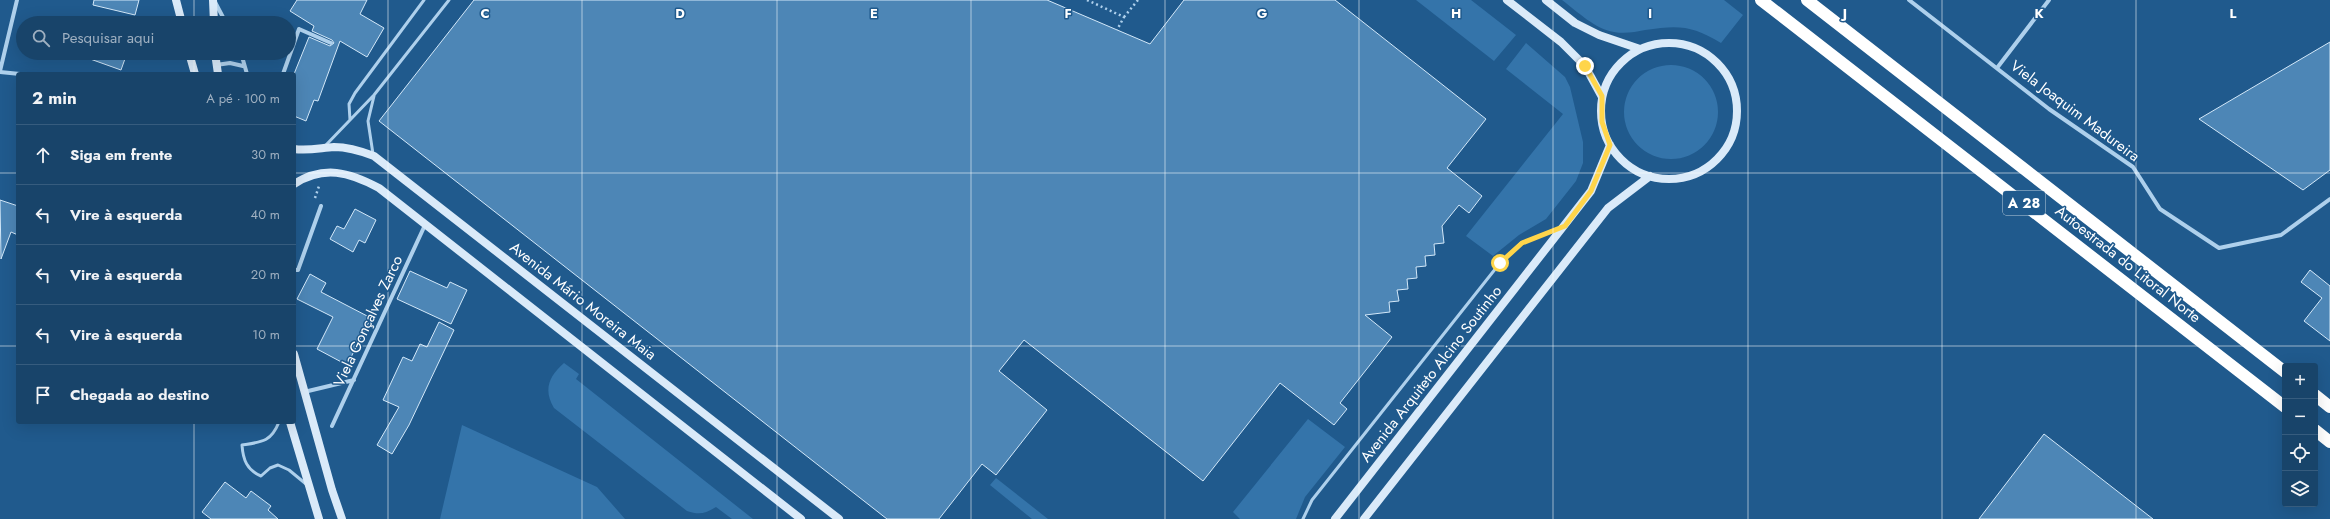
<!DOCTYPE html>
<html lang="pt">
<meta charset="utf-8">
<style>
:root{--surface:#18446a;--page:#254e72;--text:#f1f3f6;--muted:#9fb0c1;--line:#365c7e}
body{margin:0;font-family:Jost,sans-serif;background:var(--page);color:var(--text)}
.controls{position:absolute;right:12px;bottom:12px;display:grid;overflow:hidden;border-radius:4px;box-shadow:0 4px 16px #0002}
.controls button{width:36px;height:36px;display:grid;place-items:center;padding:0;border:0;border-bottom:1px solid var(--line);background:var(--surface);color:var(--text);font:20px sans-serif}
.stop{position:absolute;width:12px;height:12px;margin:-9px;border:3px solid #ffd54a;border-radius:50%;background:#fff}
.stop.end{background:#ffd54a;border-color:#fff;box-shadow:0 1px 4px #0008}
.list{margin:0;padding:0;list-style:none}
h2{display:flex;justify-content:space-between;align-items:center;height:52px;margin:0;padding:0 16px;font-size:17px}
h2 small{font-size:13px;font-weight:400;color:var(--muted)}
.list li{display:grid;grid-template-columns:26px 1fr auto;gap:12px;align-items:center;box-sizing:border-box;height:60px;padding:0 16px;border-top:1px solid var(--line)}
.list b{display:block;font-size:15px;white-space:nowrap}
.list em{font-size:13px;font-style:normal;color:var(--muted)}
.icon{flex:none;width:22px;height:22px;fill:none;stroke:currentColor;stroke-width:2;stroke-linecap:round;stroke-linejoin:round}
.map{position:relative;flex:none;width:2330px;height:519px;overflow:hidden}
.search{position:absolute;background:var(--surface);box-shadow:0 4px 16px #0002;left:16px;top:16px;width:280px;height:44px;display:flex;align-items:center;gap:10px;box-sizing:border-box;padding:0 14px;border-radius:22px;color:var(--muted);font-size:15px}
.panel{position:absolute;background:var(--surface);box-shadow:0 4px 16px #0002;left:16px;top:72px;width:280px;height:352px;border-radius:4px}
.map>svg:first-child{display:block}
.green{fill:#3474aa}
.building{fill:#4d86b6;stroke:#d3e8f9}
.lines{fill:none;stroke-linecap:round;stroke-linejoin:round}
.path{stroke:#aed0ec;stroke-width:2.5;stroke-dasharray:2 3;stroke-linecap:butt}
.lane{stroke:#aed0ec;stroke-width:3}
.street{stroke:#aed0ec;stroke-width:4}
.secondary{stroke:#daeaf9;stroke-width:8}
.highway{stroke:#fff;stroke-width:12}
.route{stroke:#ffd54a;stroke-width:5}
.grid{fill:none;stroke:#fff;stroke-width:1;stroke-opacity:0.55}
.labels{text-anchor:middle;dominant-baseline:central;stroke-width:3;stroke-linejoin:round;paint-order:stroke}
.shield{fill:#205a8d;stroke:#bccedd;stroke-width:1}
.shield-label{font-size:14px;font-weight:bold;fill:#fff}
.street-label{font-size:15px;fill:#fff;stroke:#205a8d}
.grid-label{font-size:13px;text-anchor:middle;font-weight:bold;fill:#fff;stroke:#205a8d;stroke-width:3;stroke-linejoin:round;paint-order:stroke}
</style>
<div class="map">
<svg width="2330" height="519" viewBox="0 0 2330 519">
<rect width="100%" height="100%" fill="#205a8d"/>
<!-- green -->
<path class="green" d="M1416,0H1471L1516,35L1494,61Z
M1562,0H1724L1743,15L1721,43C1692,25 1678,25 1645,30C1635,32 1625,34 1614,32C1595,29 1578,12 1562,0Z
M1526,43L1565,77L1570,87L1583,142V163L1576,181L1546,219L1519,235L1493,256L1466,236L1563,114L1506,69Z
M1624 112a47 47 0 1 1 94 0a47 47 0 1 1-94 0Z
M564,363L579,374L576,379L753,519H732L716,507C705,514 699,515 687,511L554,408C543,390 549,376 564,363Z
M1308,419L1345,447L1305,497L1296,519H1240L1233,512Z
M462,425L597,487L625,519H440Z
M996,478L1048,519H1032L990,485Z"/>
<!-- building -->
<path class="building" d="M94,0H139L135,15L93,5Z
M297,0H367L360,14L384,28L367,57L340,41L318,101L314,100L306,121L294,116V74L309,37L330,46L334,43L332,40L312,31L314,26L290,11Z
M474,0H1047L1150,44L1184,0H1335L1486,119L1447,168L1482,196L1469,213L1459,205L1442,226L1444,243L1434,244L1435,255L1425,256L1426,266L1416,267L1417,278L1407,279L1408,289L1397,290L1399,301L1389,302L1390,312L1365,315L1392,337L1340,403L1347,409L1334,425L1280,383L1203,481L1024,340L999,371L1047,410L996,475L982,464L939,519H887L379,121Z
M2330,42V170L2303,190L2199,119Z
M80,53H127L121,70L79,55Z
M0,200L18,206V235L11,232L1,259Z
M355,209L376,220L365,243L359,240L353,252L330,239L337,226L344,229Z
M2310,270L2330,286V341L2304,321L2322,298L2301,282Z
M410,271L447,288L450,282L467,290L451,324L397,299Z
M310,274L326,283L321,292L371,318L347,365L317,349L333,317L297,299Z
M439,322L454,330L409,425L392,454L377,445L399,407L383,400L403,357L412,361L420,344L427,347Z
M2044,434L2153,519H1979Z
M225,482L246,498L251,491L271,506L268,510L278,519H211L202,512Z"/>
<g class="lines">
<!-- path -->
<path class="path" d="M1087,0L1124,17L1117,30
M1124,17L1138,0
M315,198L319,186"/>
<!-- lane -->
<path class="lane" d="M350,120L374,95L449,0
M325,146L350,120L349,104L355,93L424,0
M373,154L368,121L374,96
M279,422C271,442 262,442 242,445C243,460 247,470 261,476L270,468L278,465L289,470L306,484
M1303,519L1312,500L1500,263L1521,243L1560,228"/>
<!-- street -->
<path class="street" d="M1909,0L2049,109L2133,167L2160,209L2219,248L2281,235L2330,199
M215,2L226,23
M241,53L247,74
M216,65L230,63L243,66
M1997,68L2049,0
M0,71L17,0
M0,72L20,74
M283,74L299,29L331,43
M294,270H298L321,206
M304,392L354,380
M332,426L425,225"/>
<!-- secondary -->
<path class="secondary" d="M176,0L182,23
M213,0L214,23
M1507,0L1561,42L1585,66L1602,97
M1546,0L1575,23L1599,35L1640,49
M1601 111a68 68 0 1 1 136 0a68 68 0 1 1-136 0Z
M189,53L195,74
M215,53L218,74
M294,149C308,151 320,148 334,147C348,147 361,151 374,156L839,519
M294,184C324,165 349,172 379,188L801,519
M294,354L332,490L342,519
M290,422L319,519
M1335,519L1591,191L1610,145
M1364,519L1608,208L1650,176"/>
<!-- highway -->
<path class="highway" d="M1761,0L2285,407
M1807,0L2285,372
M2315,395L2330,407
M2315,430L2330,442"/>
</g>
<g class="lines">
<!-- route -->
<path class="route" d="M1500,263L1522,243L1565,226L1591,191L1610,145L1602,122V96L1585,66"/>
</g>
<!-- grid -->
<path class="grid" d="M194,0V23M388,0V519M582,0V519M777,0V519M971,0V519M1165,0V519M1359,0V519M1553,0V519M1748,0V519M1942,0V519M2136,0V519M194,53V74M0,173H18M294,173H2330M0,346H18M294,346H2330M194,422V519"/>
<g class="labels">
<!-- shield labels -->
<rect class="shield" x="2003" y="191" width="42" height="24" rx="3"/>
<g class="shield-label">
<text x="2024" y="203">A 28</text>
</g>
<!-- street labels -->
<g class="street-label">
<text transform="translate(2075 111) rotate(37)">Viela Joaquim Madureira</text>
<text transform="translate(2128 264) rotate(38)">Autoestrada do Litoral Norte</text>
<text transform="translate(583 301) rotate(38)">Avenida Mário Moreira Maia</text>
<text transform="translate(368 321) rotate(-65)">Viela Gonçalves Zarco</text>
<text transform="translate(1431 374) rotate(-52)">Avenida Arquiteto Alcino Soutinho</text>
</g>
</g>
<g class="grid-label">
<text x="485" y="18">C</text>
<text x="680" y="18">D</text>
<text x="874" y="18">E</text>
<text x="1068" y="18">F</text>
<text x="1262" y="18">G</text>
<text x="1456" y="18">H</text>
<text x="1650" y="18">I</text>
<text x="1845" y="18">J</text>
<text x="2039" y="18">K</text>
<text x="2233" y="18">L</text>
</g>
</svg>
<div class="controls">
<button>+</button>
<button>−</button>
<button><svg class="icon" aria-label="locate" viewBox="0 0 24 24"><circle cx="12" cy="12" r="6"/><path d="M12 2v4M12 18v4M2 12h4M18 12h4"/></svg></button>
<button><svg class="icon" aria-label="layers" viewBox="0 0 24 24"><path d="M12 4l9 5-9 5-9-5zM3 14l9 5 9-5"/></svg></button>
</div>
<div class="stop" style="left:1500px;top:263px"></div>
<div class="stop end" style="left:1585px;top:66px"></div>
<div class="search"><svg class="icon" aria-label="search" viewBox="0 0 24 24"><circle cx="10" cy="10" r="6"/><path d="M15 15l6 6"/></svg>Pesquisar aqui</div>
<section class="panel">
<h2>2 min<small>A pé · 100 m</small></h2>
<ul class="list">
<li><svg class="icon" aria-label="ahead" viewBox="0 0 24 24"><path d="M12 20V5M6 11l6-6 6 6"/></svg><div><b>Siga em frente</b></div><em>30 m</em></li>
<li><svg class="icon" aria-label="left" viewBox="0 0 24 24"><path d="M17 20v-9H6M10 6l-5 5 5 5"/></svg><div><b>Vire à esquerda</b></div><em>40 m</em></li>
<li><svg class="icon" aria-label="left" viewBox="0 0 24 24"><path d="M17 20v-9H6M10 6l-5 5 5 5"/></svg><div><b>Vire à esquerda</b></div><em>20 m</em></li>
<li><svg class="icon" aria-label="left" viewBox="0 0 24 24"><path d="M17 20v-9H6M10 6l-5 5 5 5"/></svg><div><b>Vire à esquerda</b></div><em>10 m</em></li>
<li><svg class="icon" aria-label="arrive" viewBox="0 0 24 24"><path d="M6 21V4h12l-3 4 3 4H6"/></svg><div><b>Chegada ao destino</b></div></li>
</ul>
</section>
</div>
